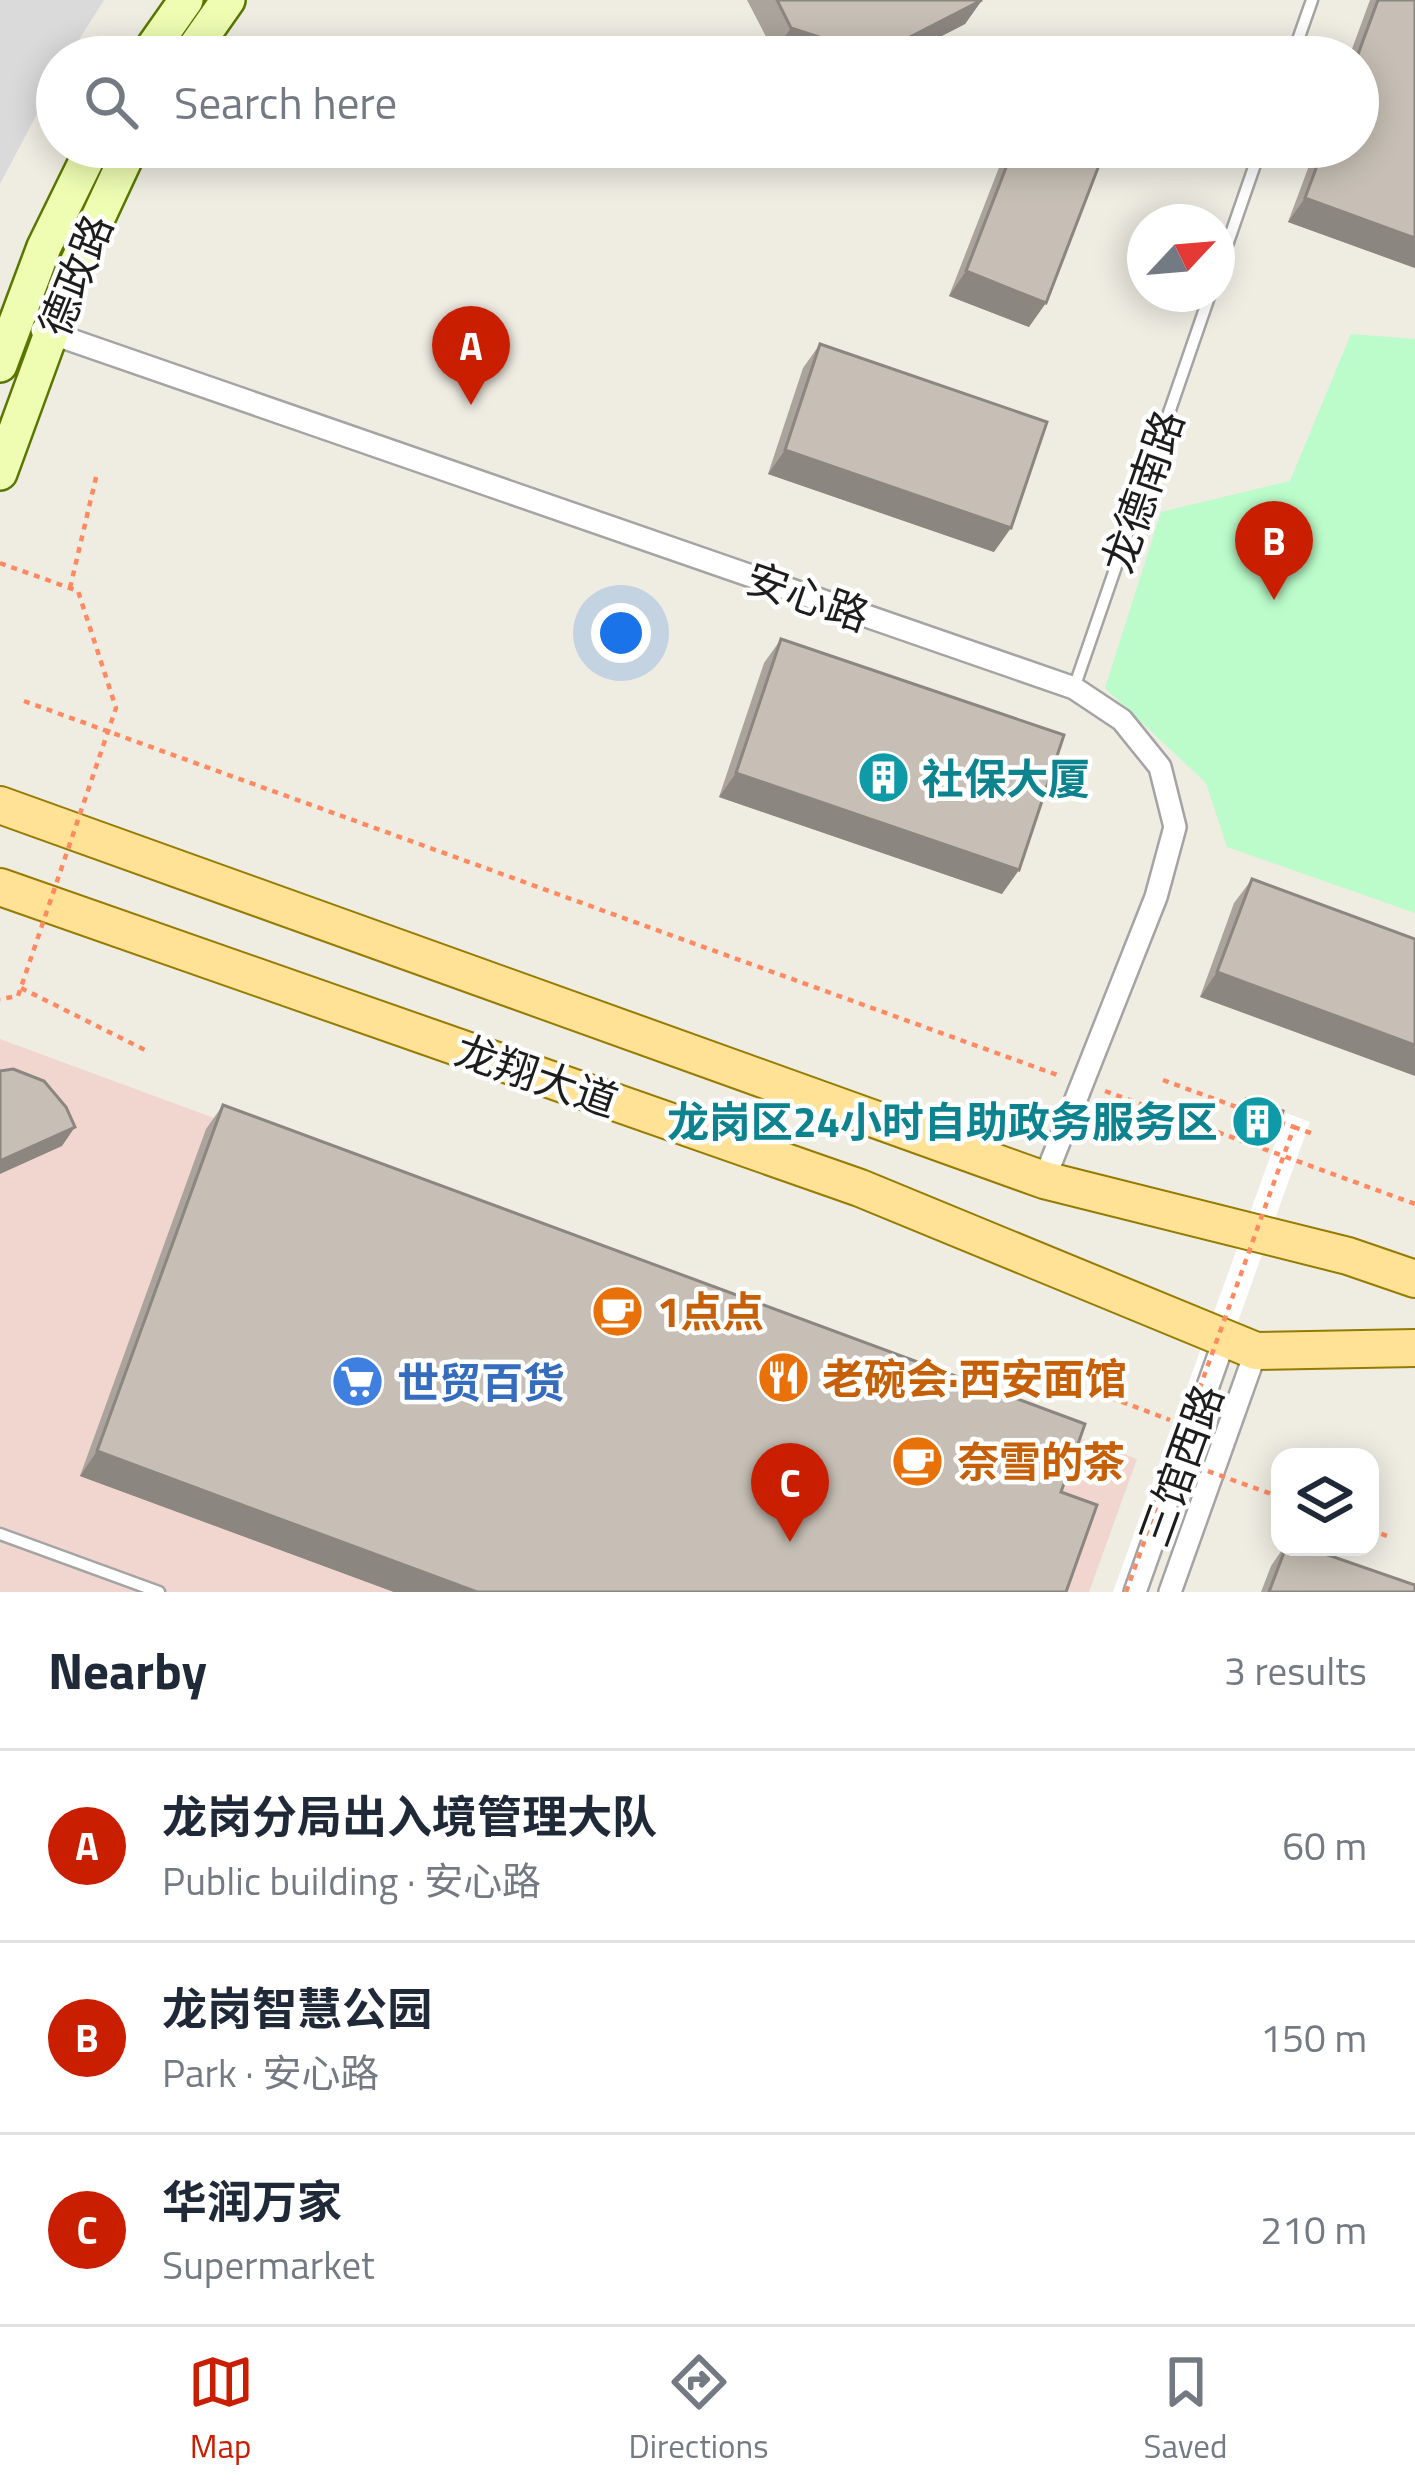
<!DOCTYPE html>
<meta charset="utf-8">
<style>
:root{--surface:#fff;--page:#f6f6f7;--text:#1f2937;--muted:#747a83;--line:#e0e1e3;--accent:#c91e00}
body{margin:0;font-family:"Titillium Web","Noto Sans SC",sans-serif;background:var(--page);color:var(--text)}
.controls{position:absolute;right:36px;bottom:36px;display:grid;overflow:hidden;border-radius:24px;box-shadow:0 6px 30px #0003}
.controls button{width:108px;height:108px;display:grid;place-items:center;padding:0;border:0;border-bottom:3px solid var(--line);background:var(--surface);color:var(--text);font:60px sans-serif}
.compass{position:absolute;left:1127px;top:204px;width:108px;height:108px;border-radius:50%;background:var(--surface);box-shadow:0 6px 30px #0003;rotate:64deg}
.you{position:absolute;left:621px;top:633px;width:42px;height:42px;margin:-30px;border:9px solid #fff;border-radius:50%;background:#1a73e8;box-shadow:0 0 0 18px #1a73e833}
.badge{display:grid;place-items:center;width:78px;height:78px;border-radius:50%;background:var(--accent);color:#fff;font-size:39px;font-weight:700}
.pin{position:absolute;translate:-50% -99px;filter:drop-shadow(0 3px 6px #0008)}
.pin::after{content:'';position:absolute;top:63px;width:42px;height:36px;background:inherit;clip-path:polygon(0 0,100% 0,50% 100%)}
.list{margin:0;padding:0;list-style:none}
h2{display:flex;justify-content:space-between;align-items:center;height:156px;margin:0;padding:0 48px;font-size:51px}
h2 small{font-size:39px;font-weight:400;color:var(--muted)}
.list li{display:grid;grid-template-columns:78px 1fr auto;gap:36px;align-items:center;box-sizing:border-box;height:192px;padding:0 48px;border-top:3px solid var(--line)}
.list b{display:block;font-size:45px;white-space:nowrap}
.list p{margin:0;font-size:39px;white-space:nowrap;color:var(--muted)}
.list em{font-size:39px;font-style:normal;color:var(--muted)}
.icon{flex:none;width:66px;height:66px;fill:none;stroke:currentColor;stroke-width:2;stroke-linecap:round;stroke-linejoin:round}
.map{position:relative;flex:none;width:1415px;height:1592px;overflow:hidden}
.search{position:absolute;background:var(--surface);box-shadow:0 6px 30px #0003;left:36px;right:36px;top:36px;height:132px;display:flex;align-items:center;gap:30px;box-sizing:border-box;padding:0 42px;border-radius:66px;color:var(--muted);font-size:45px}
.sheet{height:732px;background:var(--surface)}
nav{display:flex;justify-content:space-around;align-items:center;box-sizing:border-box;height:168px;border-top:3px solid var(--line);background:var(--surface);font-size:33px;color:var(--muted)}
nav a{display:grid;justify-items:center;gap:6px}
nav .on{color:var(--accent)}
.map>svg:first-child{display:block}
.residential{fill:#dbdada}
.commercial{fill:#f1d6cf}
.park{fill:#bbfcca}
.pier{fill:#fff}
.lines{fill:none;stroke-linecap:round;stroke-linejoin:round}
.service-casing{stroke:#a4a4a4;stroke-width:15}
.minor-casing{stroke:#a4a4a4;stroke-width:26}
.secondary-casing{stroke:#597700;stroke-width:38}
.primary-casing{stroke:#957b00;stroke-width:40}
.path{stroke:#ff8a62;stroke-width:4.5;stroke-dasharray:6 6;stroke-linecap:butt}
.service{stroke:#fff;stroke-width:10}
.minor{stroke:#fff;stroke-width:21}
.secondary{stroke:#eefdb2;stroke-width:33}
.primary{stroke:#ffe296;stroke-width:36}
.path-bridge{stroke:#ff8a62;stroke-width:4.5;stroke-dasharray:6 6;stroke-linecap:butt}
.wall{fill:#aba49c}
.shaded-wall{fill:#8b867f}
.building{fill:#c7bfb5;stroke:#8b867f;stroke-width:3}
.labels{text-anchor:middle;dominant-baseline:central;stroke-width:9;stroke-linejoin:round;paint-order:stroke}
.street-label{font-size:42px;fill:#1d1d1d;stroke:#fff}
.culture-label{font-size:42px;font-weight:bold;fill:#0d838f;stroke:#fff;text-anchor:start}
.food-label{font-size:42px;font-weight:bold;fill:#c56008;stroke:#fff;text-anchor:start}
.shop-label{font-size:42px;font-weight:bold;fill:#366cbe;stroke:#fff;text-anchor:start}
</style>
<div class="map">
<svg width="1415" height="1592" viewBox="0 0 1415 1592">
<rect width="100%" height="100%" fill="#efece2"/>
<!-- residential -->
<path class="residential" d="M0,0H104L68,57H57V76L0,184Z"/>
<!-- commercial -->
<path class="commercial" d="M0,1039L1137,1459L1089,1592H0Z"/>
<!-- park -->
<path class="park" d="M1351,334L1415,339V913L1227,847L1206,783L1105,688L1161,512L1290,481Z"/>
<!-- pier -->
<path class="pier" d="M1286,1113L1310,1122L1140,1592H1113Z"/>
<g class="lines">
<defs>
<path id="service" d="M1292,57L1312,0
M1217,274L1261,147
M1074,688L1210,294
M0,1534L159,1592"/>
<path id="minor" d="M42,330L1074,688L1122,720L1160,767L1175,827L1156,897L1044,1180
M1135,1592L1225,1338
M1170,1592L1256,1351"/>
<path id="secondary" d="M146,57L186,0
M188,57L228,0
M0,365L44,247L93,147
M0,473L76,265L131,147"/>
<path id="primary" d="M0,805L1044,1180L1348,1256L1415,1279
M0,887L860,1188L1256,1351L1415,1348"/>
</defs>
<!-- service casing -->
<use href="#service" class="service-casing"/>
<!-- minor casing -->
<use href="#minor" class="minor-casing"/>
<!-- secondary casing -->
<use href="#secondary" class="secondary-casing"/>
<!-- primary casing -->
<use href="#primary" class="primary-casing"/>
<!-- path -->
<path class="path" d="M70,588L97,473
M24,701L1060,1076
M21,988L147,1051
M1105,1091L1415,1204
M1294,1127L1313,1134
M1043,1372L1170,1420
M1370,1530L1390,1537"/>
<!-- service -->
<use href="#service" class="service"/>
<!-- minor -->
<use href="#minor" class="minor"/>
<!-- secondary -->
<use href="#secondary" class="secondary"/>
<!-- primary -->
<use href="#primary" class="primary"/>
<!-- path-bridge -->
<path class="path-bridge" d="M0,563L78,591L116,708L18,996L0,999
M1163,1080L1242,1109
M1174,1459L1280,1497
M1126,1592L1294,1127L1276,1121"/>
</g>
<!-- wall -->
<path class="wall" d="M747,0H982L965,24L901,57H789L774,52Z
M1370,0H1415V268L1288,222L1316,147H1358V57H1349Z
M1007,147H1106L1029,327L949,296Z
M820,344L994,552L768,474L803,368Z
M781,639L1002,894L719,797L764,663Z
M1252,879L1415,939L1200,997L1234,903Z
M223,1105L1061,1492L1066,1592H394L80,1476L206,1129Z
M1284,1547H1305L1415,1592H1261L1271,1566Z"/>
<!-- shaded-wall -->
<path class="shaded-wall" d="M982,0L965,24L901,57H789L774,52L791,28Z
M1305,198L1415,238V268L1288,222Z
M966,271L1046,303L1029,327L949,296Z
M785,450L1011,528L994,552L768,474Z
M736,773L1019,870L1002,894L719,797Z
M1217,972L1415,1045V1076L1200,997Z
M1240,1119L1276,1131L1271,1137L1235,1125Z
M75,1127L62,1146L0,1174V1161Z
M97,1451L477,1592H394L80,1476Z"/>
<!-- building -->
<path class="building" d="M777,0H982L875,55L791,28Z
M1378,0H1415V238L1305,198L1324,147H1358L1357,57Z
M1057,38L1106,57H1049Z
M1014,147H1106L1046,303L966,271Z
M820,344L1047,422L1011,528L785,450Z
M781,639L1064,735L1019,870L736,773Z
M1252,879L1415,939V1045L1217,972Z
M13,1069L44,1081L66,1107L75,1127L0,1161V1071Z
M1246,1099L1283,1111L1276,1131L1240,1119Z
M223,1105L1085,1424L1061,1492L1097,1505L1066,1592H477L97,1451Z
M1286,1547H1305L1415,1585V1592H1269Z"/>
<!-- icons -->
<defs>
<symbol id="building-disc" viewBox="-11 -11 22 22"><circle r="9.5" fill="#0f9aa8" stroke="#fff"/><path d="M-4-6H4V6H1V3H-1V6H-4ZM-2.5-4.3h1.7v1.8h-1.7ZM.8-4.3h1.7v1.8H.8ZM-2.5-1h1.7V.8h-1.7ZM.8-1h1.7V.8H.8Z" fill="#fff"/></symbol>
<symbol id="cafe-disc" viewBox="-11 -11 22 22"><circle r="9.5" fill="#e8710a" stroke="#fff"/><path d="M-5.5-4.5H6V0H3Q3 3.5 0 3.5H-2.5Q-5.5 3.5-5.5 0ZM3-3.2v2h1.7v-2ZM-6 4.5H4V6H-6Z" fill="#fff"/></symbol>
<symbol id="restaurant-disc" viewBox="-11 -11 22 22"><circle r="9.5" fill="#e8710a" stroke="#fff"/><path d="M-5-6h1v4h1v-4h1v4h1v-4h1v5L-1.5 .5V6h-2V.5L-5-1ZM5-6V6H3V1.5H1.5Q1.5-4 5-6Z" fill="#fff"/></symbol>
<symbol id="supermarket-disc" viewBox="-11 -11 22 22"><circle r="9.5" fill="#3f7fe0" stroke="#fff"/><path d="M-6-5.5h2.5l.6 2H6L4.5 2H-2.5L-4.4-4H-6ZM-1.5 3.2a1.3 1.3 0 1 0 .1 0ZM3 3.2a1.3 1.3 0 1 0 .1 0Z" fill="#fff"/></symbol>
</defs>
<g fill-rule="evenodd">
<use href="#building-disc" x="854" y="748" width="59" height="59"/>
<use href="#building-disc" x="1228" y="1092" width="59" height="59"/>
<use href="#cafe-disc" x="588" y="1282" width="59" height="59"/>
<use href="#restaurant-disc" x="754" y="1348" width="59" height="59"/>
<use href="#supermarket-disc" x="328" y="1352" width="59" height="59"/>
<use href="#cafe-disc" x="888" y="1432" width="59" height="59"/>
</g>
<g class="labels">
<!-- street labels -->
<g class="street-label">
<text transform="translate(75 275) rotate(-68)">德政路</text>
<text transform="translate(1142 491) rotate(-71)">龙德南路</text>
<text transform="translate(808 596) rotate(19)">安心路</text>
<text transform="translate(537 1075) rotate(19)">龙翔大道</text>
<text transform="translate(1180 1465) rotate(-70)">三馆西路</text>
</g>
<!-- culture labels -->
<g class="culture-label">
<text x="922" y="778">社保大厦</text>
<text x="1218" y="1121" text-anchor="end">龙岗区24小时自助政务服务区</text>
</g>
<!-- food labels -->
<g class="food-label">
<text x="657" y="1311">1点点</text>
<text x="822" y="1378">老碗会·西安面馆</text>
<text x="957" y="1461">奈雪的茶</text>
</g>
<!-- shop labels -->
<g class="shop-label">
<text x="397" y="1382">世贸百货</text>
</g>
</g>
</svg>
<div class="controls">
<button><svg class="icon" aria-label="layers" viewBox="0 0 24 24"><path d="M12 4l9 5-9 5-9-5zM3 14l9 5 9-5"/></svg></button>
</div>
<svg class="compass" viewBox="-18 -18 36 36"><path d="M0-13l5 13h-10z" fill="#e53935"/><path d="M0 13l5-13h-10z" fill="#747a83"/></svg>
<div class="you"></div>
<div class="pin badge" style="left:471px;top:405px">A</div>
<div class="pin badge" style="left:1274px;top:600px">B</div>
<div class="pin badge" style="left:790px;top:1542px">C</div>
<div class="search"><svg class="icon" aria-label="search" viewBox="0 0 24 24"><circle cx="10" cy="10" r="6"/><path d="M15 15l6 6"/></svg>Search here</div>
</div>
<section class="sheet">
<h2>Nearby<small>3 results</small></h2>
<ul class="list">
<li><span class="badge">A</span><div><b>龙岗分局出入境管理大队</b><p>Public building · 安心路</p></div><em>60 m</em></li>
<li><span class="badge">B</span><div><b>龙岗智慧公园</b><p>Park · 安心路</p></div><em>150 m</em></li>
<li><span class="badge">C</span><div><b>华润万家</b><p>Supermarket</p></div><em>210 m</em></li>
</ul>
</section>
<nav>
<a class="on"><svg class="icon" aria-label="map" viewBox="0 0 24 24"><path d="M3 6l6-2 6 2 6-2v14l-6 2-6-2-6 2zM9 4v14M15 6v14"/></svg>Map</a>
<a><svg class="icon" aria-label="directions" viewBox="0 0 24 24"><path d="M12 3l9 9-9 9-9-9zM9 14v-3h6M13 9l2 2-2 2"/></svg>Directions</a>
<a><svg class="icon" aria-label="saved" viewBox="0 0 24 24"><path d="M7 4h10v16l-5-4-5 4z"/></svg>Saved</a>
</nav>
